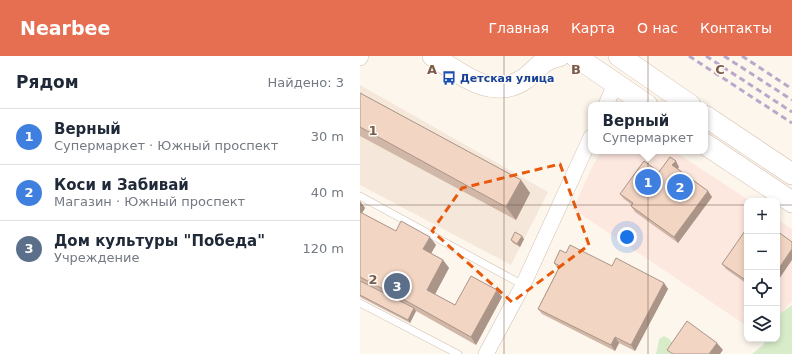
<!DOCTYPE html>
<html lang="ru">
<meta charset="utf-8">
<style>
:root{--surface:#fff;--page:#f2f2f3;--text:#1f2937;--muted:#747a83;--line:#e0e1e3;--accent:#e76f51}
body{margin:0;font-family:"DejaVu Sans",sans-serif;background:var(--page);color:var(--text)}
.controls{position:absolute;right:12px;bottom:12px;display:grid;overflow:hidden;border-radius:8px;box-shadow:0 2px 6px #0003}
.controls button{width:36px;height:36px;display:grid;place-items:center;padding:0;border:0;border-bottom:1px solid var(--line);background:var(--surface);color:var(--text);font:20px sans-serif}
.you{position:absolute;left:267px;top:181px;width:14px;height:14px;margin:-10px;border:3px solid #fff;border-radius:50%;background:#1a73e8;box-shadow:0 0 0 6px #1a73e833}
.badge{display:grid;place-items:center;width:26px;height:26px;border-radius:50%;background:var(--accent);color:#fff;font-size:13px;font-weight:700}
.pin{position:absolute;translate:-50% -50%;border:2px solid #fff;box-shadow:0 1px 4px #0006}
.popup{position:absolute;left:228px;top:46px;width:120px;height:52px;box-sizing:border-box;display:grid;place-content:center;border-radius:8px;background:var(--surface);filter:drop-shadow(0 1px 3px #0005);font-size:13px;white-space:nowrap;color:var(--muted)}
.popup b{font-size:15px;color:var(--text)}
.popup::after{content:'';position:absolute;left:50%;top:100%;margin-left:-8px;border:8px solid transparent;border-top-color:var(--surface)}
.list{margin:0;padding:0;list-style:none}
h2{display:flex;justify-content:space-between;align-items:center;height:52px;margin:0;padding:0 16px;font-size:17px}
h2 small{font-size:13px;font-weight:400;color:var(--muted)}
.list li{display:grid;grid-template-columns:26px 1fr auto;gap:12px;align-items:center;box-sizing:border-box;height:56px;padding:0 16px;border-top:1px solid var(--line)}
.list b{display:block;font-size:15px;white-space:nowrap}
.list p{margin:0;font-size:13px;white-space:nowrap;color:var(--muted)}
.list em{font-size:13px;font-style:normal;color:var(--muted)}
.icon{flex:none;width:22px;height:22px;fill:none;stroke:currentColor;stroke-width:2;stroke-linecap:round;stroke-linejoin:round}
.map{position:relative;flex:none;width:432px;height:298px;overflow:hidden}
header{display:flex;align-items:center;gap:24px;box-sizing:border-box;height:56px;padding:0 20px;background:var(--accent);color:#fff}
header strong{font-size:19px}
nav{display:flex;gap:22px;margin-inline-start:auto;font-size:14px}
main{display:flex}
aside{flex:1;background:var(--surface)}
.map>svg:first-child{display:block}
.residential{fill:#f5e8da}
.commercial{fill:#fde8e0}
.green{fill:#d8ecc9}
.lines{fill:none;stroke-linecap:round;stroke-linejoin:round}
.service-casing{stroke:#d1beb0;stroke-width:8}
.minor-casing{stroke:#d1beb0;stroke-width:16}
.secondary-casing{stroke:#d6c0b0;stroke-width:22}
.service{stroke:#fff;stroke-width:7}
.minor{stroke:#fff;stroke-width:15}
.secondary{stroke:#fff;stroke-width:21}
.rail{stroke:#b9a8c9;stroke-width:3;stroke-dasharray:6 4;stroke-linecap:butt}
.wall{fill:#d1b7a8}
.shaded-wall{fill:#aa9588}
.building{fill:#f3d5c3;stroke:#aa9588}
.marked{fill:none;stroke:#e8590c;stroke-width:3;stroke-dasharray:8 5;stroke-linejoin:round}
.grid{fill:none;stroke:#7a5c4d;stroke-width:1;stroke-opacity:0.55}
.labels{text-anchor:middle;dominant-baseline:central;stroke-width:3;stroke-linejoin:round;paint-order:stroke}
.transit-label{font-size:11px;font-weight:bold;fill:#164399;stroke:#fffaf3;text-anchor:start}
.grid-label{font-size:13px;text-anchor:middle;font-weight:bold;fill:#7a5c4d;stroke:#fffaf3;stroke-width:3;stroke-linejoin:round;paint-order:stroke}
</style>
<header>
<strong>Nearbee</strong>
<nav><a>Главная</a><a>Карта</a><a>О нас</a><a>Контакты</a></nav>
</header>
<main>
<aside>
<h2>Рядом<small>Найдено: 3</small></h2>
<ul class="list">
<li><span class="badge" style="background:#3f7fe0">1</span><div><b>Верный</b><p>Супермаркет · Южный проспект</p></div><em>30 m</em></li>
<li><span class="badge" style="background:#3f7fe0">2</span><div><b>Коси и Забивай</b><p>Магазин · Южный проспект</p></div><em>40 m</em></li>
<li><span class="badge" style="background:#5c6f8a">3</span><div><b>Дом культуры &quot;Победа&quot;</b><p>Учреждение</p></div><em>120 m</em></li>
</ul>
</aside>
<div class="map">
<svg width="432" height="298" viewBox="0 0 432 298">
<rect width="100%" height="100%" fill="#fdf6ec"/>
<!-- residential -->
<path class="residential" d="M0,29L188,136L151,209L0,129Z"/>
<!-- commercial -->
<path class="commercial" d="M242,95H314L390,145H387V270L213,153L233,109Z
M417,163L432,173V245L417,263Z"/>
<!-- green -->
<path class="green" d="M432,249V298H392L403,289L407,283H417V260Z
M304,280C313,284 314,289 313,298H296L299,283Z"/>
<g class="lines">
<defs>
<path id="service" d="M0,140L163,229
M0,247L98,298"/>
<path id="minor" d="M0,2L1,0
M246,49L255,28
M126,298L163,229L231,81"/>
<path id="secondary" d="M73,0C101,18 133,46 166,22C177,13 184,2 199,0
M215,0L287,49
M259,0L330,49
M345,60L432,118
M345,88L432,146"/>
</defs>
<!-- service casing -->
<use href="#service" class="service-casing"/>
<!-- minor casing -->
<use href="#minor" class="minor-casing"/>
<!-- secondary casing -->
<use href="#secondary" class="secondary-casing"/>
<!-- service -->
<use href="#service" class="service"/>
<!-- minor -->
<use href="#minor" class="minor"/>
<!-- secondary -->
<use href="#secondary" class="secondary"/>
<!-- rail -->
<path class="rail" d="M329,0L432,67
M346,0L432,56
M364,0L432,44
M382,0L432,33"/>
</g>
<!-- wall -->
<path class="wall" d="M0,37L161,124L170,137L156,164L0,80Z
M319,111L318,113L348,135L352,141L318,187L275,156L271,150L272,149L264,143L260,138L299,116Z
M0,145L5,152L2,157L36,175L76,189L71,197L83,204L89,212L75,238L95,249L137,234L142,241L116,289L56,255L50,267L0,241Z
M387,172V228L366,213L362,208Z
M164,183L160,191L153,187L151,184Z
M206,197L252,210L304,227L308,233L275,295L259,287L255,295L182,258L178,253L198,213L194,207Z"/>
<!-- shaded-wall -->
<path class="shaded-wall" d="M316,105L319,111L316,115L312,109Z
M161,124L170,137L156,164L146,151Z
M348,135L352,141L318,187L314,181Z
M0,145L5,152L0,161Z
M162,180L164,183L160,191L157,188Z
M70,181L76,189L69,201L63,193Z
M432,193V204L417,226V215Z
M83,204L89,212L73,242L67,234Z
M304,227L308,233L275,295L271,289Z
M137,234L142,241L116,289L111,281Z
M54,252L56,255L50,267L48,264Z
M255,281L259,287L255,295L251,289Z
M357,287L363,294L360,298H349Z"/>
<!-- building -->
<path class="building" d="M0,37L161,124L146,151L0,71Z
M310,101L316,105L312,109L348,135L314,181L271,150L273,147L260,138L284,105L299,116Z
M0,156L36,175L41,165L70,181L63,193L83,204L67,234L95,249L111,220L137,234L111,281L50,247L0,221Z
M387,172V225L362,208Z
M417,175L432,186V193L417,215Z
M155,176L162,180L157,188L151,184Z
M210,189L252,210L256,202L304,227L271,289L255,281L251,289L178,253L200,210L194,207L200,194L206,197Z
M0,225L54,252L48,264L0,239Z
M327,265L357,287L349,298H313L307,294Z"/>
<!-- marked area -->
<path class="marked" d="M200,108L229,189L152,246L72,175L102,132Z"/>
<!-- grid -->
<path class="grid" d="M144,0V298M288,0V298M0,149H387M417,149H432"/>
<!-- icons -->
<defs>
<symbol id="bus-bare" viewBox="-9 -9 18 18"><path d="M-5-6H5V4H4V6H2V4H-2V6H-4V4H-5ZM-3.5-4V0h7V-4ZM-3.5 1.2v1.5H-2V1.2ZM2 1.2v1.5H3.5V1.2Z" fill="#1a4fb4" stroke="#fffaf3" stroke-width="2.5" paint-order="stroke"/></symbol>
</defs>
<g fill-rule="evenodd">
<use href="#bus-bare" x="79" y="12" width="20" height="20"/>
</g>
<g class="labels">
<!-- transit labels -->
<g class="transit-label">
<text x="100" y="22">Детская улица</text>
</g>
</g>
<g class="grid-label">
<text x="72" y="18">A</text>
<text x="216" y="18">B</text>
<text x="360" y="18">C</text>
<text x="13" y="79">1</text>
<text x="13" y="228">2</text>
</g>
</svg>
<div class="controls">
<button>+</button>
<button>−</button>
<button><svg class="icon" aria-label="locate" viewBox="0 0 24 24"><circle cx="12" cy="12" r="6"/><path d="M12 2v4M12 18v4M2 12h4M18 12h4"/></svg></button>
<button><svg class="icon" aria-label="layers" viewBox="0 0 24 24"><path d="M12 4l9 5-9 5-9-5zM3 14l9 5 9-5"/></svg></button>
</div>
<div class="you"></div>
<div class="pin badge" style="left:288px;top:126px;background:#3f7fe0">1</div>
<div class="popup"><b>Верный</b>Супермаркет</div>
<div class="pin badge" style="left:320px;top:131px;background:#3f7fe0">2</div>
<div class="pin badge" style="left:37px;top:230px;background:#5c6f8a">3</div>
</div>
</main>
